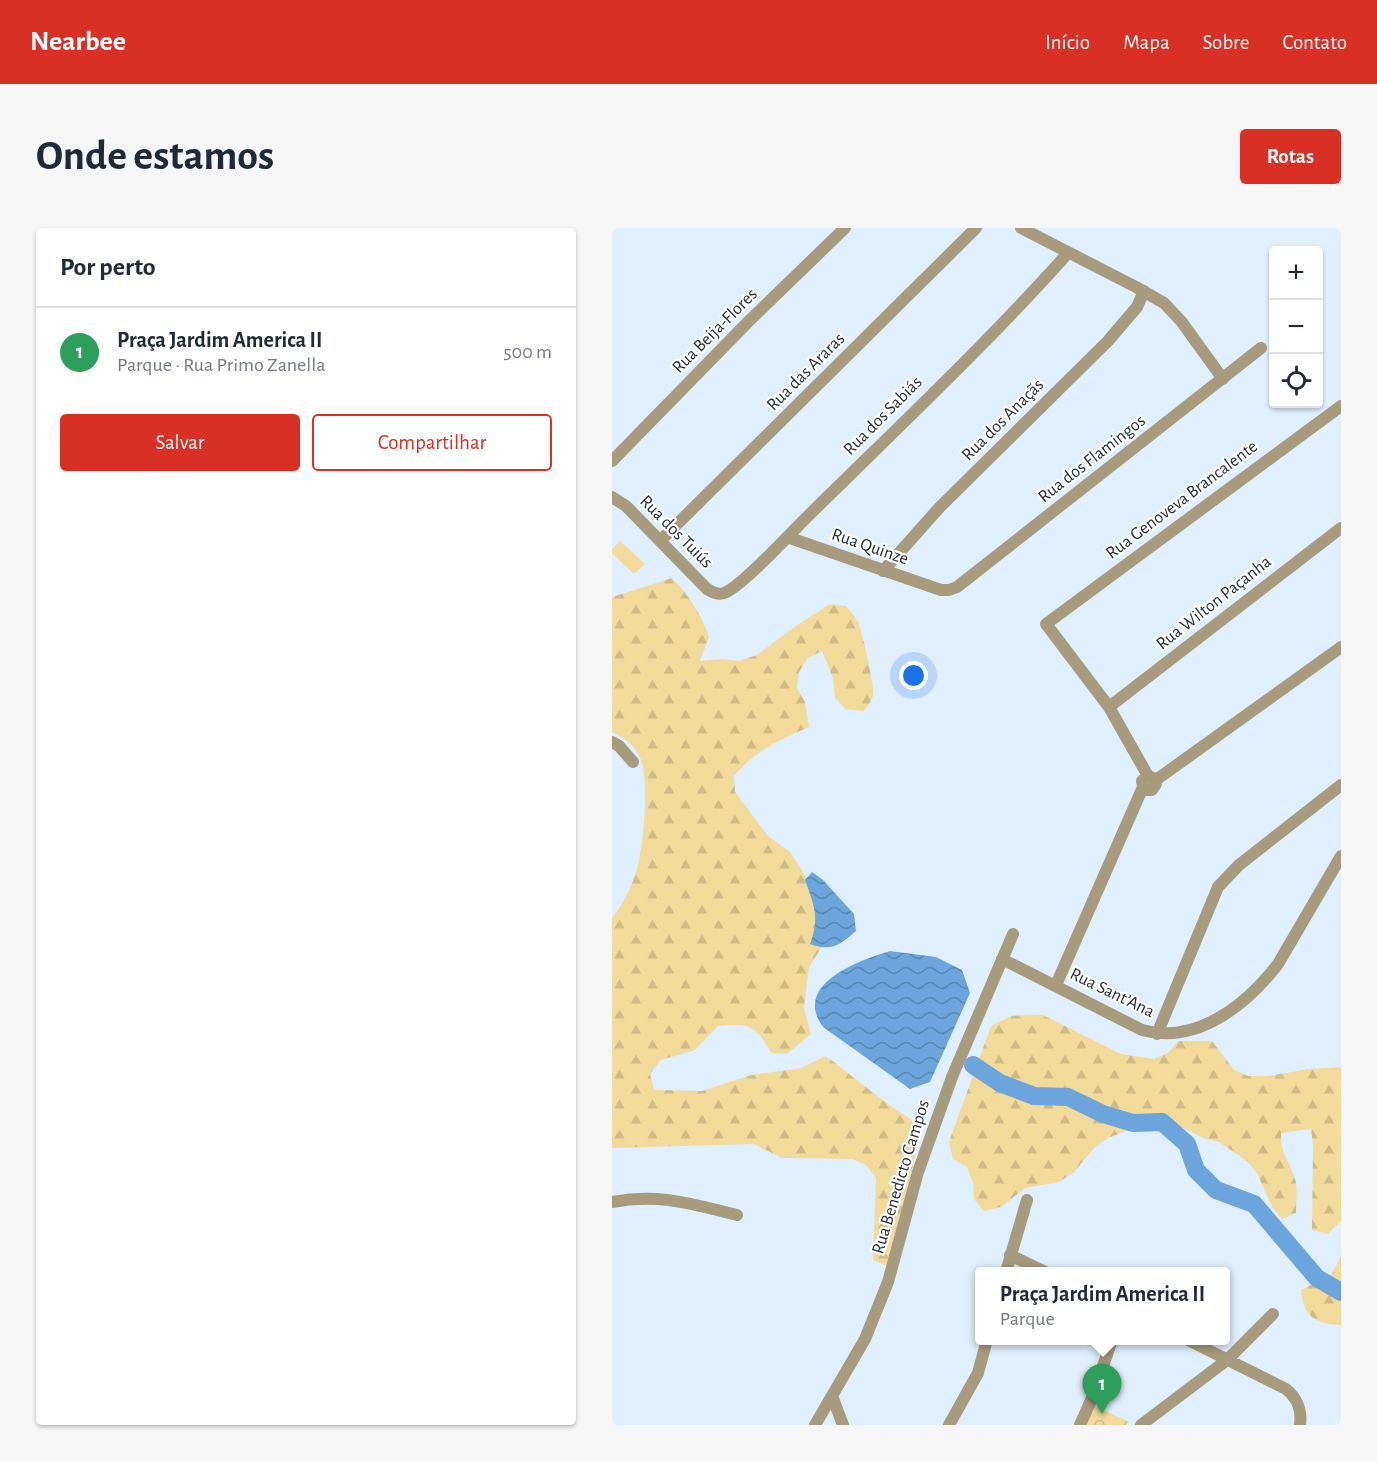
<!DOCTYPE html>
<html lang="pt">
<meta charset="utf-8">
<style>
:root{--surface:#fff;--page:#f6f6f7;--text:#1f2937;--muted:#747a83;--line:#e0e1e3;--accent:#d93025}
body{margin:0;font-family:"Alegreya Sans",sans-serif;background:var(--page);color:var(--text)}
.controls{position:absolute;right:18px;top:18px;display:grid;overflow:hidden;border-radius:6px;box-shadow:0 2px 4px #0004}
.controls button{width:54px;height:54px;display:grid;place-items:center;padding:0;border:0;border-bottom:2px solid var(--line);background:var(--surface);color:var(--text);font:30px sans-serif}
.you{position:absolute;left:302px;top:448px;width:21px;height:21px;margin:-15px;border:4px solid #fff;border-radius:50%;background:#1a73e8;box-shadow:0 0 0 9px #1a73e833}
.badge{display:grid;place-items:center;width:39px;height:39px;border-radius:50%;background:var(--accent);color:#fff;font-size:20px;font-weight:700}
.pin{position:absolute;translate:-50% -50px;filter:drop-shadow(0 2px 3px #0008)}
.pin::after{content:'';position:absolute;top:32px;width:21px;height:18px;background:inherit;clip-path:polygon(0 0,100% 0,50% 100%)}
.popup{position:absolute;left:363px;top:1039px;width:255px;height:78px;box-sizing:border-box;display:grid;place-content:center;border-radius:6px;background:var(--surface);filter:drop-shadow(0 2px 4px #0005);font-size:20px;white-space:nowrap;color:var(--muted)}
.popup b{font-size:22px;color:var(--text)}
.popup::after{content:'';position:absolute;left:50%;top:100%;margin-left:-12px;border:12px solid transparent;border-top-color:var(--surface)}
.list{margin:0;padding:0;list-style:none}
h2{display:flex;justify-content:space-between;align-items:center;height:78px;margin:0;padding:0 24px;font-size:26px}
h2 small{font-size:20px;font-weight:400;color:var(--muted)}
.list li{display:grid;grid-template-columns:39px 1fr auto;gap:18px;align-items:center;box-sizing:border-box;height:90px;padding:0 24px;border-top:2px solid var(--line)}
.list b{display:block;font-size:22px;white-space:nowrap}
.list p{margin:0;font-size:20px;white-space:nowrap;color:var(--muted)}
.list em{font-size:20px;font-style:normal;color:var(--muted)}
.actions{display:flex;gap:12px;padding:18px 24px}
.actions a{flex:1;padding:14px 0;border:2px solid var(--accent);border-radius:6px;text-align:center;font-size:21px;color:var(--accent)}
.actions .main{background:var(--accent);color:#fff}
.icon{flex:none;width:33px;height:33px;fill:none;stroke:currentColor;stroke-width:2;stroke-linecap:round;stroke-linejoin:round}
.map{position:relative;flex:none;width:729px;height:1197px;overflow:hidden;border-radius:6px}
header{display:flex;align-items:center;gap:36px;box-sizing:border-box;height:84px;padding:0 30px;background:var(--accent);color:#fff}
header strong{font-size:28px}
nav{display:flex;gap:33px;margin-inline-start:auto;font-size:21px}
.intro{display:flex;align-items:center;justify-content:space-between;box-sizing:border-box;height:144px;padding:0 36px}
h1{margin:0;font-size:42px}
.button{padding:15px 27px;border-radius:6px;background:var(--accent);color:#fff;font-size:21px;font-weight:700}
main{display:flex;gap:36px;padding:0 36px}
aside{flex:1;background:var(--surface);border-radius:6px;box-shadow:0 2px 4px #0004}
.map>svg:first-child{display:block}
.green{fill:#f2da9b}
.forest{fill:url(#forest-firs)}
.park{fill:url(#park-crowns)}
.water{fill:url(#water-waves)}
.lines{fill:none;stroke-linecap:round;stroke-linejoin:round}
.river{stroke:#6ba5db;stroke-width:18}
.minor{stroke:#a79b7d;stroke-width:12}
.labels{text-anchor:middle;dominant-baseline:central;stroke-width:4.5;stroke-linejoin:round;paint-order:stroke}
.street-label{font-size:18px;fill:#242d37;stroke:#fff}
</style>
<header>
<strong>Nearbee</strong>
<nav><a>Início</a><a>Mapa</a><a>Sobre</a><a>Contato</a></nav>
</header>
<div class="intro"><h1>Onde estamos</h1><a class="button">Rotas</a></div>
<main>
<aside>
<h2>Por perto<small></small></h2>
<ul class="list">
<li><span class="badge" style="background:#2e9e5b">1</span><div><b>Praça Jardim America II</b><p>Parque · Rua Primo Zanella</p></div><em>500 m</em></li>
</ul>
<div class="actions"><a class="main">Salvar</a><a>Compartilhar</a></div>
</aside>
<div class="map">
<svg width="729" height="1197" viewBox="0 0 729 1197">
<defs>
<pattern id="forest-firs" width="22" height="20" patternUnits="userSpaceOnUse" patternTransform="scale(1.5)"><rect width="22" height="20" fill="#f2da9b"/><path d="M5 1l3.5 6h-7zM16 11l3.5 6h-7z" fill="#cfbb86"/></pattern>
<pattern id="park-crowns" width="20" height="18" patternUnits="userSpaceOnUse" patternTransform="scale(1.5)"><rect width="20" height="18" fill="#f2da9b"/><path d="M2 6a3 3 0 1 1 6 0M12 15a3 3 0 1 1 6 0" fill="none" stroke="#cfbb86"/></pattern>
<pattern id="water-waves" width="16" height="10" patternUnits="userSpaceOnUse" patternTransform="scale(1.5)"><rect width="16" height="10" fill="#6ba5db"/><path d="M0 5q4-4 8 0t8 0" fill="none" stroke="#5887b2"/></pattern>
</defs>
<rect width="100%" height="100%" fill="#e0effe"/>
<!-- green -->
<path class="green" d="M8,313L33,336L22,346L0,325V321Z"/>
<!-- forest -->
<path class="forest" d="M60,350C77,367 89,386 97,409L88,433L111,431L127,433L145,427L184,398L218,376L234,378C238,383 243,388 246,394C250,403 263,459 261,467C260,473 255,479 251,483L233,481L223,469L221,450L210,423L196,430L187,444L185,460L193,474L197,499C168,511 142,524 122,548L123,564L156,608L178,624L188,639L210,677L215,711L197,739L192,780L199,806L175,826L159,825C144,797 137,795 106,798L83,822L49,832L38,846L42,862L90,863L139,847L189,840L214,828L277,877L309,898L290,992L282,1008L281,1024L275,1038L261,1032L264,950L254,937L240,931L170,930L142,916L0,920V690C11,677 20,658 25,641C32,617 37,556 29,532C24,518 13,510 0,504V369Z
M415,787H431L509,826L542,831L556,825L566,813H600L622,842L636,848H656L696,841L729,839V993L716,1006L700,1002L701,917L699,901L669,905C669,929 677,931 683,951C686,962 684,974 684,985L670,991L660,979L645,945L635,933L607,914L591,910L561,895H541L525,899L496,910L482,920L462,944L447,954L413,960L389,979L372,983L362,971L361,955L355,939L341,931L337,914L379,798L399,788Z
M729,1028V1097C702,1096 692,1088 689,1062L720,1046Z"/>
<!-- park -->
<path class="park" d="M483,1178L517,1194L514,1197H473Z"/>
<!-- water -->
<path class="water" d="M200,644L211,652L242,686L244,703C228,717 219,724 198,716C208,690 202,677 193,652Z
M278,723L324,729L350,742L358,765L318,854L298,861L211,799C180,756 246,733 278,723Z"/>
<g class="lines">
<!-- river -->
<path class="river" d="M361,837L388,855L422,868L456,869L491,886L521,895L550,894L575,916L584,942L604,962L642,976L705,1050L729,1064"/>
<!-- minor -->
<path class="minor" d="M409,0L524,59L552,75L569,93L611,151
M0,233L136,94L233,0
M0,269L14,278L95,361C100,364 107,367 112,365C128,360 179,305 193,291C282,203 373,118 456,25
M175,309L329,362H337L345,359L649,120
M48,313L364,0
M271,343L327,280L496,113L525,79L532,63
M497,479L729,300
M0,514L7,518L21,534
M536,548L497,479L434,396L729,178
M544,552L729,419
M390,731L530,802C585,817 634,777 666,736L729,628
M444,757L531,559L530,553L537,548L543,551L544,556L540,562H534L531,559
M545,806L606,659L627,637L729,557
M0,974C46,965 80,976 125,987
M398,1027L433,1044
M394,1044L415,972
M576,1112L674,1161C686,1171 690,1182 688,1197
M220,1168L231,1197
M203,1197L253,1111L276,1054L306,944L340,849L401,706
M337,1197L366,1145L375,1112
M468,1197L480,1170L500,1112
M529,1197L615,1132L661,1086"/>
</g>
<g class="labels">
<!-- street labels -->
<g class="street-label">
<text transform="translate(103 103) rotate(-45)">Rua Beija-Flores</text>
<text transform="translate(194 144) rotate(-45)">Rua das Araras</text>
<text transform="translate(271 188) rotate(-45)">Rua dos Sabiás</text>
<text transform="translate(391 192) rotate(-45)">Rua dos Anaçãs</text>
<text transform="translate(480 231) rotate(-38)">Rua dos Flamingos</text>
<text transform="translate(570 272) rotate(-37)">Rua Genoveva Brancalente</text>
<text transform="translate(64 304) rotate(45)">Rua dos Tuiús</text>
<text transform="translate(258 319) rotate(19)">Rua Quinze</text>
<text transform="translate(602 375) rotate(-38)">Rua Wilton Paçanha</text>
<text transform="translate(500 765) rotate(26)">Rua Sant’Ana</text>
<text transform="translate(289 949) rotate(-73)">Rua Benedicto Campos</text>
</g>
</g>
</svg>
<div class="controls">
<button>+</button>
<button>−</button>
<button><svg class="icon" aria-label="locate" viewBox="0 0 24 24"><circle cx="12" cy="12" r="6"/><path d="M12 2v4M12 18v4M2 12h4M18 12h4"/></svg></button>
</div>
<div class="you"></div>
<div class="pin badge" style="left:490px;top:1186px;background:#2e9e5b">1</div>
<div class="popup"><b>Praça Jardim America II</b>Parque</div>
</div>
</main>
